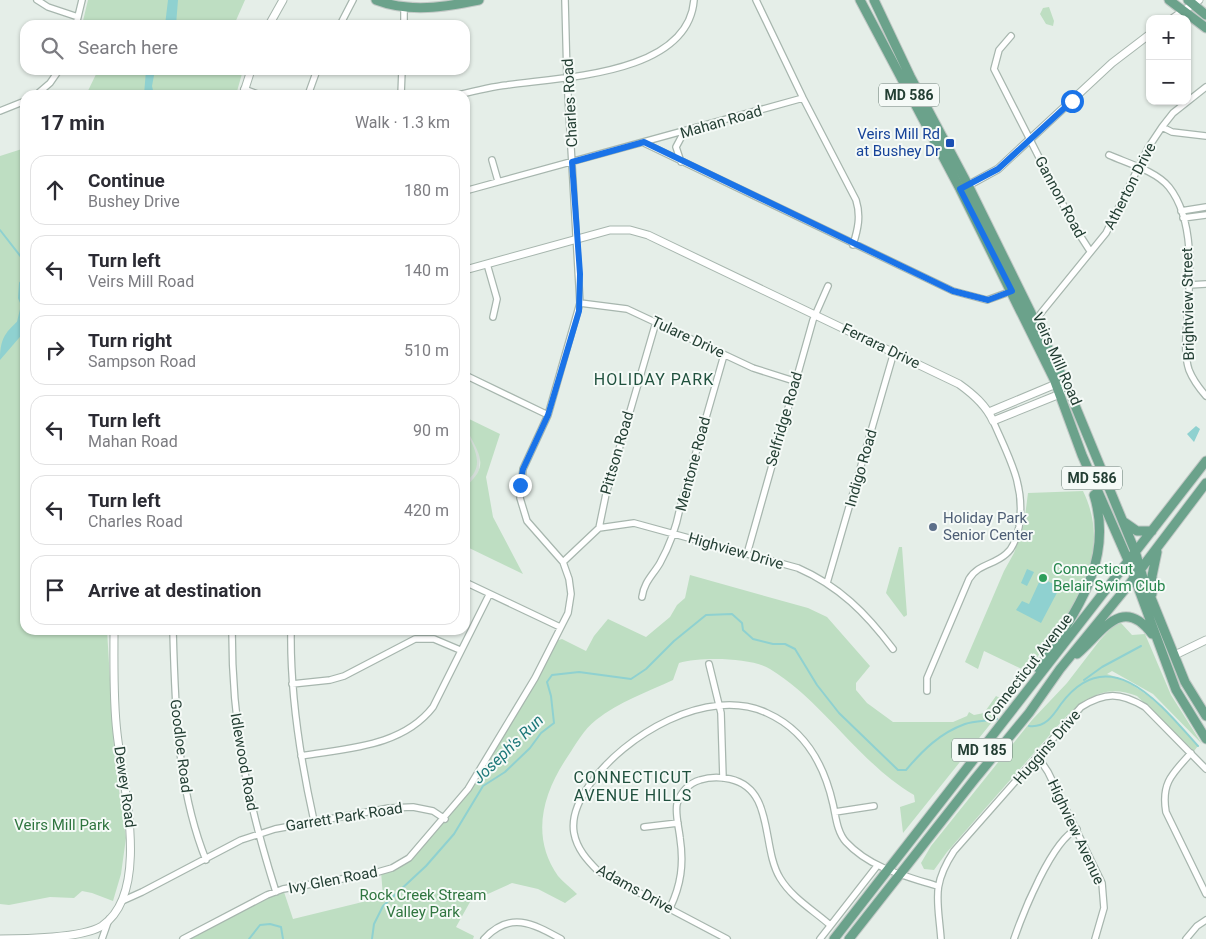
<!DOCTYPE html>
<meta charset="utf-8">
<style>
:root{--surface:#fff;--page:#f2f2f3;--text:#2b2b33;--muted:#7c7c81;--line:#e1e1e2}
body{margin:0;font-family:Roboto,sans-serif;background:var(--page);color:var(--text)}
.controls{position:absolute;right:15px;top:15px;display:grid;overflow:hidden;border-radius:10px;box-shadow:0 1px 4px #0004}
.controls button{width:45px;height:45px;display:grid;place-items:center;padding:0;border:0;border-bottom:1px solid var(--line);background:var(--surface);color:var(--text);font:25px sans-serif}
.stop{position:absolute;width:15px;height:15px;margin:-11px;border:4px solid #1a73e8;border-radius:50%;background:#fff}
.stop.end{background:#1a73e8;border-color:#fff;box-shadow:0 1px 5px #0008}
.list{margin:0;padding:0;list-style:none}
h2{display:flex;justify-content:space-between;align-items:center;height:65px;margin:0;padding:0 20px;font-size:21px}
h2 small{font-size:16px;font-weight:400;color:var(--muted)}
.list li{display:grid;grid-template-columns:32px 1fr auto;gap:15px;align-items:center;box-sizing:border-box;height:70px;margin:0 10px 10px;padding:0 10px;border:1px solid var(--line);border-radius:15px}
.list b{display:block;font-size:19px;white-space:nowrap}
.list p{margin:0;font-size:16px;white-space:nowrap;color:var(--muted)}
.list em{font-size:16px;font-style:normal;color:var(--muted)}
.icon{flex:none;width:28px;height:28px;fill:none;stroke:currentColor;stroke-width:2;stroke-linecap:round;stroke-linejoin:round}
.map{position:relative;flex:none;width:1206px;height:939px;overflow:hidden}
.search{position:absolute;background:var(--surface);box-shadow:0 1px 4px #0004;left:20px;top:20px;width:450px;height:55px;display:flex;align-items:center;gap:12px;box-sizing:border-box;padding:0 18px;border-radius:15px;color:var(--muted);font-size:19px}
.panel{position:absolute;background:var(--surface);box-shadow:0 1px 4px #0004;left:20px;top:90px;width:450px;height:545px;border-radius:15px}
.map>svg:first-child{display:block}
.built{fill:#d3ddd7}
.green{fill:#bedec2}
.water{fill:#8fd1d0}
.lines{fill:none;stroke-linecap:round;stroke-linejoin:round}
.stream{stroke:#8fd1d0;stroke-width:2}
.minor-casing{stroke:#a7b6ae;stroke-width:8}
.tertiary-casing{stroke:#a7b6ae;stroke-width:9}
.primary-casing{stroke:#c2c9c6;stroke-width:11}
.minor{stroke:#fff;stroke-width:5.5}
.tertiary{stroke:#fff;stroke-width:7}
.primary{stroke:#6ba28b;stroke-width:9}
.route{stroke:#1a73e8;stroke-width:6}
.transit-dot{fill:#1a4fb4;stroke:#f5faf7;stroke-width:2}
.service-dot{fill:#5c6f8a;stroke:#f5faf7;stroke-width:2}
.leisure-dot{fill:#2e9e5b;stroke:#f5faf7;stroke-width:2}
.labels{text-anchor:middle;dominant-baseline:central;stroke-width:4;stroke-linejoin:round;paint-order:stroke}
.shield{fill:#f5faf7;stroke:#63776e;stroke-width:1}
.shield-label{font-size:14px;font-weight:bold;fill:#243f34}
.street-label{font-size:15px;fill:#243f34;stroke:#f5faf7}
.transit-label{font-size:15px;fill:#164399;stroke:#f5faf7;text-anchor:end}
.service-label{font-size:15px;fill:#4e5e75;stroke:#f5faf7;text-anchor:start}
.leisure-label{font-size:15px;fill:#27864d;stroke:#f5faf7;text-anchor:start}
.park-label{font-size:15px;fill:#2f753f;stroke:#f5faf7}
.neighbourhood-label{font-size:16px;letter-spacing:1px;fill:#20513e;stroke:#f5faf7}
.water-label{font-size:16px;font-style:italic;fill:#1f797a;stroke:#f5faf7}
</style>
<div class="map">
<svg width="1206" height="939" viewBox="0 0 1206 939">
<rect width="100%" height="100%" fill="#e5eee8"/>
<!-- built -->
<path class="built" d="M465,425L476,444L480,457L479,470L475,478L467,485L465,496Z"/>
<!-- green -->
<path class="green" d="M88,0H245L234,25H82Z
M1049,7L1054,21L1053,26L1046,24L1040,14L1043,8Z
M98,70H243L236,95H86Z
M25,148V630H107L115,763L126,838L121,874L113,901L92,893L82,891L74,898L50,897L9,905L0,904V156Z
M465,417L500,434L486,477L493,517L523,574L465,546V485L466,495L467,485C498,459 465,443 465,417Z
M465,430C475,448 486,468 465,482Z
M1083,491C1116,559 1068,619 1026,671L984,651L978,669L965,662L1004,571L1014,553L1024,524L1028,493Z
M899,547H902L907,615L904,617L886,593Z
M690,575L808,608L827,617L870,666L856,683V690L867,703L893,722H953L967,716L969,712L974,715L984,713L996,696L1008,702L903,833L900,807L915,802L914,795C859,763 824,702 770,669C750,657 700,657 679,663L673,680C647,692 619,702 596,720C584,729 576,744 568,756C543,793 530,836 558,876C563,882 571,888 577,894L565,903L538,889L512,883L470,902L456,927L474,936L473,939H183L283,889L293,919L383,897L381,871L409,858L468,789L552,642L562,639L586,651L594,636L608,619L646,637L670,617L677,605L685,598Z
M1121,623L1132,635L1145,634L1171,695L1202,744L1153,694L1112,671L1107,674C1145,685 1173,718 1198,746L1194,751L1137,696C1106,683 1084,698 1062,721L947,852L934,870L924,869L921,863L931,846L1032,720L1067,683L1100,640L1115,624Z"/>
<!-- water -->
<path class="water" d="M168,0H178L176,25H165Z
M146,70H155L152,86L154,95H144Z
M25,314V331L0,360C0,334 8,331 25,314Z
M1196,426L1200,429L1194,442L1187,434Z
M1027,569L1034,572L1027,586L1021,583Z
M1041,578L1060,587L1041,623L1016,610L1022,601L1029,604Z"/>
<g class="lines">
<!-- stream -->
<path class="stream" d="M0,230L25,262
M18,322L22,305L19,298L20,283L25,278
M1084,680L1102,667L1141,646
M1029,726C1045,728 1053,716 1061,704C1110,638 1162,706 1198,746
M249,939L260,925L270,924L281,927L283,939
M372,939L374,924L383,906L426,866L454,834L483,786L505,772L530,748L541,733L554,723L551,696L547,682L552,675L579,672L631,679L646,669L674,641L706,615L732,614L742,623L743,630L753,639L773,644H785L795,649L817,685L839,713L898,770H906C923,750 940,733 965,724C974,721 987,721 997,719"/>
<defs>
<path id="minor" d="M37,0L48,7L78,17
M756,0L803,98L856,200C861,216 858,229 853,245
M76,25L82,0
M340,25L353,0
M404,25V8
M1011,36L999,50L994,69L1074,226L1090,251
M244,89L260,95
M36,95L50,83L59,70
M308,95L317,70
M401,95L402,70
M458,95C474,91 490,87 507,85C562,77 688,75 694,0
M0,111L25,101
M1162,127L1172,132L1206,136
M644,143L953,291L987,300L1012,291
M1109,155C1127,163 1156,171 1169,187C1196,221 1190,281 1187,321C1186,337 1184,355 1189,370C1193,380 1199,388 1206,396
M492,160L498,181
M681,162L676,147L684,132
M465,191L803,98
M1181,211L1206,207
M1183,218L1206,215
M487,264L497,299L493,317
M1189,285L1206,284
M580,303L627,309L753,368L794,381
M1041,313L1106,233L1148,148L1162,127L1173,113L1206,87
M465,375L548,415
M599,528L606,494L656,322
M747,554L813,320L828,286
M563,562L599,528L634,523L798,568C839,586 866,613 893,649
M465,582L560,627
M827,583L894,352
M642,597C644,582 653,575 660,563C670,545 676,528 680,508L724,355
M173,630C175,707 177,788 206,860
M232,630C232,727 247,800 276,892
M291,630C290,695 300,758 314,821
M114,631L131,630
M709,664L721,713L723,778
M292,684L330,680L344,676L415,639H434L460,650
M927,691V678L969,579C978,564 994,565 1006,554C1014,548 1017,536 1019,527C1026,486 1009,458 993,421
M1191,753C1172,774 1161,783 1166,812L1206,894
M301,756C347,748 402,747 433,707L489,595
M1038,757L1048,772L1102,883L1104,908L1095,939
M835,812L874,806
M644,827L678,823
M122,901L142,892L241,840L275,829L389,808L413,807L433,811L445,819
M670,908C681,885 684,864 680,838C679,828 675,814 677,804C680,793 689,783 700,780C709,777 721,777 730,779C775,789 761,847 780,878C792,898 813,910 830,925
M102,939L109,919
M183,939L267,895L283,889L371,874L392,868L409,858L468,789L535,678L568,613L571,594L569,579L563,562L527,521L520,498L523,469L548,415L580,303L567,78L565,0
M484,939C510,911 532,923 561,939
M727,939L598,871C587,860 577,849 574,833C571,816 580,798 590,784C624,736 707,685 767,713C805,730 824,764 833,804C836,817 837,832 846,842C870,868 905,876 937,886
M820,939L877,866
M941,939C938,900 931,886 954,851L1081,707C1105,692 1120,692 1145,707L1206,769
M1014,939C1023,913 1052,840 1077,829
M1186,939L1197,926L1206,920"/>
<path id="tertiary" d="M1172,19L1199,0
M269,25L283,0
M243,95L251,70
M965,187L998,169L1112,63L1150,34
M465,270L610,230H630L648,235L959,384C973,394 986,405 993,421L1060,394L1062,391
M989,412L1056,384L1060,385
M1175,655L1206,640
M0,939C23,939 83,938 102,926C152,892 122,782 117,733C113,699 114,664 114,630"/>
<path id="primary" d="M376,0C410,13 445,7 479,0
M860,0L960,189L1054,379L1082,455L1128,560L1176,690L1206,739
M874,0L910,76L968,185L1067,386L1135,551L1143,578L1185,682L1206,716
M1169,0L1206,28
M1188,0L1206,15
M1124,522L1137,531H1152
M1152,594V576L1157,552
M1077,654C1102,633 1122,594 1152,634
M1039,669C1073,614 1115,563 1094,495
M834,939L1206,461
M849,939L974,780L1029,713L1060,669L1131,582L1206,483"/>
</defs>
<!-- minor casing -->
<use href="#minor" class="minor-casing"/>
<!-- tertiary casing -->
<use href="#tertiary" class="tertiary-casing"/>
<!-- primary casing -->
<use href="#primary" class="primary-casing"/>
<!-- minor -->
<use href="#minor" class="minor"/>
<!-- tertiary -->
<use href="#tertiary" class="tertiary"/>
<!-- primary -->
<use href="#primary" class="primary"/>
</g>
<g class="lines">
<!-- route -->
<path class="route" d="M520,485L523,469L548,415L579,311L580,274L572,162L644,142L953,291L988,300L1012,291L960,189L998,169L1072,101"/>
</g>
<!-- markers -->
<rect class="transit-dot" x="945" y="138" width="10" height="10" rx="2.5"/>
<circle class="service-dot" cx="933" cy="527" r="5"/>
<circle class="leisure-dot" cx="1043" cy="578" r="5"/>
<g class="labels">
<!-- shield labels -->
<g class="shield">
<rect x="879" y="83.5" width="60" height="23" rx="4"/>
<rect x="1062" y="466.5" width="60" height="23" rx="4"/>
<rect x="952" y="738.5" width="60" height="23" rx="4"/>
</g>
<g class="shield-label">
<text x="909" y="95">MD 586</text>
<text x="1092" y="478">MD 586</text>
<text x="982" y="750">MD 185</text>
</g>
<!-- street labels -->
<g class="street-label">
<text transform="translate(570 103) rotate(-93)">Charles Road</text>
<text transform="translate(721 122) rotate(-16)">Mahan Road</text>
<text transform="translate(1130 186) rotate(-63)">Atherton Drive</text>
<text transform="translate(1060 197) rotate(62)">Gannon Road</text>
<text transform="translate(1188 304) rotate(-91)">Brightview Street</text>
<text transform="translate(688 337) rotate(25)">Tulare Drive</text>
<text transform="translate(881 346) rotate(26)">Ferrara Drive</text>
<text transform="translate(1057 359) rotate(66)">Veirs Mill Road</text>
<text transform="translate(784 419) rotate(-74)">Selfridge Road</text>
<text transform="translate(617 453) rotate(-74)">Pittson Road</text>
<text transform="translate(693 464) rotate(-75)">Mentone Road</text>
<text transform="translate(861 468) rotate(-74)">Indigo Road</text>
<text transform="translate(736 551) rotate(16)">Highview Drive</text>
<text transform="translate(1028 668) rotate(-52)">Connecticut Avenue</text>
<text transform="translate(181 746) rotate(83)">Goodloe Road</text>
<text transform="translate(1047 747) rotate(-49)">Huggins Drive</text>
<text transform="translate(244 762) rotate(80)">Idlewood Road</text>
<text transform="translate(125 787) rotate(82)">Dewey Road</text>
<text transform="translate(344 817) rotate(-9)">Garrett Park Road</text>
<text transform="translate(1076 832) rotate(65)">Highview Avenue</text>
<text transform="translate(333 880) rotate(-11)">Ivy Glen Road</text>
<text transform="translate(635 889) rotate(29)">Adams Drive</text>
</g>
<!-- transit labels -->
<g class="transit-label">
<text x="940" y="134">Veirs Mill Rd<tspan x="940" dy="17">at Bushey Dr</tspan></text>
</g>
<!-- service labels -->
<g class="service-label">
<text x="943" y="518">Holiday Park<tspan x="943" dy="17">Senior Center</tspan></text>
</g>
<!-- leisure labels -->
<g class="leisure-label">
<text x="1053" y="569">Connecticut<tspan x="1053" dy="17">Belair Swim Club</tspan></text>
</g>
<!-- park labels -->
<g class="park-label">
<text x="62" y="825">Veirs Mill Park</text>
<text x="423" y="895">Rock Creek Stream<tspan x="423" dy="17">Valley Park</tspan></text>
</g>
<!-- neighbourhood labels -->
<g class="neighbourhood-label">
<text x="654" y="379">HOLIDAY PARK</text>
<text x="633" y="777">CONNECTICUT<tspan x="633" dy="18">AVENUE HILLS</tspan></text>
</g>
<!-- water labels -->
<g class="water-label">
<text transform="translate(508 749) rotate(-44)">Joseph's Run</text>
</g>
</g>
</svg>
<div class="controls">
<button>+</button>
<button>−</button>
</div>
<div class="stop" style="left:1072px;top:101px"></div>
<div class="stop end" style="left:520px;top:485px"></div>
<div class="search"><svg class="icon" aria-label="search" viewBox="0 0 24 24"><circle cx="10" cy="10" r="6"/><path d="M15 15l6 6"/></svg>Search here</div>
<section class="panel">
<h2>17 min<small>Walk · 1.3 km</small></h2>
<ul class="list">
<li><svg class="icon" aria-label="ahead" viewBox="0 0 24 24"><path d="M12 20V5M6 11l6-6 6 6"/></svg><div><b>Continue</b><p>Bushey Drive</p></div><em>180 m</em></li>
<li><svg class="icon" aria-label="left" viewBox="0 0 24 24"><path d="M17 20v-9H6M10 6l-5 5 5 5"/></svg><div><b>Turn left</b><p>Veirs Mill Road</p></div><em>140 m</em></li>
<li><svg class="icon" aria-label="right" viewBox="0 0 24 24"><path d="M7 20v-9h11M14 6l5 5-5 5"/></svg><div><b>Turn right</b><p>Sampson Road</p></div><em>510 m</em></li>
<li><svg class="icon" aria-label="left" viewBox="0 0 24 24"><path d="M17 20v-9H6M10 6l-5 5 5 5"/></svg><div><b>Turn left</b><p>Mahan Road</p></div><em>90 m</em></li>
<li><svg class="icon" aria-label="left" viewBox="0 0 24 24"><path d="M17 20v-9H6M10 6l-5 5 5 5"/></svg><div><b>Turn left</b><p>Charles Road</p></div><em>420 m</em></li>
<li><svg class="icon" aria-label="arrive" viewBox="0 0 24 24"><path d="M6 21V4h12l-3 4 3 4H6"/></svg><div><b>Arrive at destination</b></div></li>
</ul>
</section>
</div>
